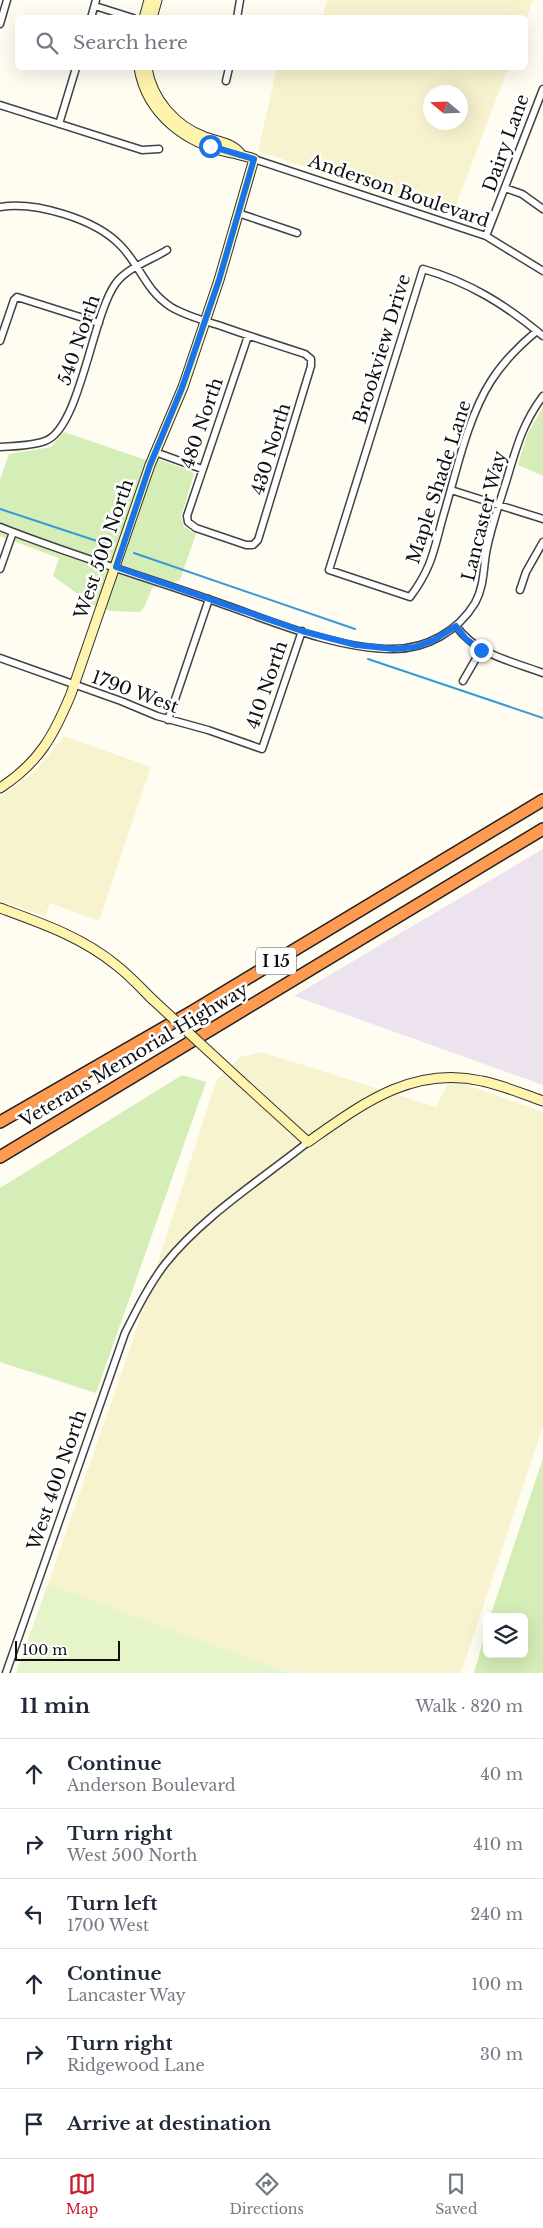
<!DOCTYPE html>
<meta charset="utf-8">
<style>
:root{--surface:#fff;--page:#f6f6f7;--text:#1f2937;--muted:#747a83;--line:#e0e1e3;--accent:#cb1c29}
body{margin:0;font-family:"Libre Baskerville",serif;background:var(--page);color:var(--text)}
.controls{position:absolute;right:15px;bottom:15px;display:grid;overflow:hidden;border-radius:8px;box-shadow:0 5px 20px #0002}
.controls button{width:45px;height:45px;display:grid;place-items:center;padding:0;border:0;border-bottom:1px solid var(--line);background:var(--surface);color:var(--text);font:25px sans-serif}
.compass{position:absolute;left:423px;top:85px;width:45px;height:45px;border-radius:50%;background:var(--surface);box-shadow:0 5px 20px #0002;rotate:289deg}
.scale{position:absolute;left:15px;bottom:12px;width:105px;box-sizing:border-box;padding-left:5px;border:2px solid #0f0f0f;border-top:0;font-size:14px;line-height:18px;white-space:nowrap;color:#0f0f0f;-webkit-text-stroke:4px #fff;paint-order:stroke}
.stop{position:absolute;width:15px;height:15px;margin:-11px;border:4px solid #1a73e8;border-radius:50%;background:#fff}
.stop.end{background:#1a73e8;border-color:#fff;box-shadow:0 1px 5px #0008}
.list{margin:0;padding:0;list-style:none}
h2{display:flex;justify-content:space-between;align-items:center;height:65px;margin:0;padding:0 20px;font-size:21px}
h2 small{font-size:16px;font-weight:400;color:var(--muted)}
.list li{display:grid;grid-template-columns:32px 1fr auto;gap:15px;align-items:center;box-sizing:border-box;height:70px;padding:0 20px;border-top:1px solid var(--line)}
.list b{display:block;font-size:19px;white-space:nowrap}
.list p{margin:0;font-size:16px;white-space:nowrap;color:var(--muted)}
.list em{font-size:16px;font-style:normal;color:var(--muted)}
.icon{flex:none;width:28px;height:28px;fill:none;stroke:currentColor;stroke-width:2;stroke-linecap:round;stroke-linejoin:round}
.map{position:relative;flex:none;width:543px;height:1673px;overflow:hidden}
.search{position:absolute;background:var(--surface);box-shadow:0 5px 20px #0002;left:15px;right:15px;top:15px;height:55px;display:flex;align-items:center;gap:12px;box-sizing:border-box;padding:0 18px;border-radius:8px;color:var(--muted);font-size:19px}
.sheet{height:485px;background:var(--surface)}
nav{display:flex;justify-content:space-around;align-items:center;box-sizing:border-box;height:70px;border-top:1px solid var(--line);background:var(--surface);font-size:14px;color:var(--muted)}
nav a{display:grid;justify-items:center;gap:2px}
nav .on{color:var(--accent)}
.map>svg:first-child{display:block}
.industrial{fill:#ede3ee}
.farmland{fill:#f8f3cf;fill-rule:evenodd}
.green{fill:#d5edb7}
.pitch{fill:#e6f4ca}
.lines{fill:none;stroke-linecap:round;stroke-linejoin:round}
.stream{stroke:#339bd8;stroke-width:2}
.street-casing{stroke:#424242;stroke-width:9}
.secondary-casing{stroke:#313131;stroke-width:11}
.highway-casing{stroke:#202020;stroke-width:14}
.street{stroke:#fff;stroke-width:6}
.secondary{stroke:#fff4ad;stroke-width:9}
.highway{stroke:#ff9b50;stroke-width:11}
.secondary-bridge-casing{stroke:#313131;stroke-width:11;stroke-linecap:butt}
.secondary-bridge{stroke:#fff4ad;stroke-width:9}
.route{stroke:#1a73e8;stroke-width:6}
.labels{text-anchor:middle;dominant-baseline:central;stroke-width:5;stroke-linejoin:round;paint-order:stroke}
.shield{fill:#fff;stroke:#575757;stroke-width:1}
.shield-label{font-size:16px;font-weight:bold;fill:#0f0f0f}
.street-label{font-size:18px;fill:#0f0f0f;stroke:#fff}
</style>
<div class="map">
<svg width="543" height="1673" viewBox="0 0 543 1673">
<rect width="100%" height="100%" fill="#fffcf2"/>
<!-- industrial -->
<path class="industrial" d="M543,849V1085L294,996Z"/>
<!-- farmland -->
<path class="farmland" d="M327,0H533L526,20V18L323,17Z
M277,68H508L452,216L258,151ZM430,92H460V122H430Z
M64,736L151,767L99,921L50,903L45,916L0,901V797L34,772Z
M262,1052L436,1107L450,1079L543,1112V1426L461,1673H290L48,1584L133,1340L216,1081L240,1057Z"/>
<!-- green -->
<path class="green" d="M543,407V476L518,465L527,435Z
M64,432L143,459L160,460L191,471L194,474L181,516L184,527L196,534L180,580L152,588L145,606L140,612L110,611L93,605L53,576L59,558L0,536V480L9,454L51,447Z
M182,1075L206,1082L96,1393L0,1362V1188Z
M543,1458V1673H474L487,1627V1654H524V1617H490Z"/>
<!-- pitch -->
<path class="pitch" d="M48,1584L290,1673H16Z"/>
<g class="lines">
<!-- stream -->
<path class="stream" d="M0,509L106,544
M134,553L355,629
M368,659L543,718"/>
<defs>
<path id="street" d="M95,6L133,18
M91,18L96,0
M237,18L240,0
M0,24L7,0
M226,81L229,68
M0,105L142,150L159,149
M59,124L76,68
M254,159L486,236L543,271
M505,188L522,194L543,209
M0,207C35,201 95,219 120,245C141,266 144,289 171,307C186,316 205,321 221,326C249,336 277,345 305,354L311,359V366L258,540L253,545H246L196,528L188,522L187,516L248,336
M238,213L297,233
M486,236L543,89
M537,331C520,345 503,362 491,381C468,417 457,469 445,510C434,547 434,565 410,597L329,570L423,269C469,282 506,305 543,336
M0,341L14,300L17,297L99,323
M0,447C14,446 32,446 45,441C80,429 92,315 116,283C127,268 151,260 167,250
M155,452L202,469
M451,490L543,519
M0,527C68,554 139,575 208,599C265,618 332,649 393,649C427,649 458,631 475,603C485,585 483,566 487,548C492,525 499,504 506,482C516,449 522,424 543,396
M0,569L13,532
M520,590L526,572L543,542
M456,626C477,655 511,661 543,673
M0,658L121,701L157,716L208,730L262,749L302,631
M463,681L481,650
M168,720L209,599
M6,1673L125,1333C137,1309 149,1285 165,1264C202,1217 262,1179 308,1142"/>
<path id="secondary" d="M144,18L149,0
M152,18L157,0
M147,68C152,99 175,126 205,137C217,141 232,143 240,153
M0,788C39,763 54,735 71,694L150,465L183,387L219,280L254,159C246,156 240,155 232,153C187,144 147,115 139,68
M0,908C41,923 82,937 116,965C129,975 141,988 152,999
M241,1081L308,1142C361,1105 412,1065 482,1081C502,1085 523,1094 543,1101"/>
<path id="highway" d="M0,1122L193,1011L543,800
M0,1157L543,829"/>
</defs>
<!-- street casing -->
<use href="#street" class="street-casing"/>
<!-- secondary casing -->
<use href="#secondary" class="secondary-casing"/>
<!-- highway casing -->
<use href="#highway" class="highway-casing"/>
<!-- street -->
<use href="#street" class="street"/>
<!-- secondary -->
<use href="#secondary" class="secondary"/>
<!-- highway -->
<use href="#highway" class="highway"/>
<defs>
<path id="secondary-bridge" d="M152,999L241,1081"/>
</defs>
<!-- secondary-bridge casing -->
<use href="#secondary-bridge" class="secondary-bridge-casing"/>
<!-- secondary-bridge -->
<use href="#secondary-bridge" class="secondary-bridge"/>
</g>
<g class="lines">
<!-- route -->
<path class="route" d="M210,146L254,159L219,280L182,388L150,465L116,567L302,631L356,645L394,649L415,647L434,640L456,626L466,639L481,650"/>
</g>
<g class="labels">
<!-- shield labels -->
<rect class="shield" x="256" y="947.5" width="40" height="27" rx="4"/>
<g class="shield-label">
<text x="276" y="961">I 15</text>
</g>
<!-- street labels -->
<g class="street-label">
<text transform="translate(506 143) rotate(-70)">Dairy Lane</text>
<text transform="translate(399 191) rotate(19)">Anderson Boulevard</text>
<text transform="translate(79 340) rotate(-71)">540 North</text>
<text transform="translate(382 349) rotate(-73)">Brookview Drive</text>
<text transform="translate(202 423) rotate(-71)">480 North</text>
<text transform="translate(271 449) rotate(-73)">430 North</text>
<text transform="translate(439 482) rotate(-72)">Maple Shade Lane</text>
<text transform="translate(484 516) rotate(-76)">Lancaster Way</text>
<text transform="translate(104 549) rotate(-71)">West 500 North</text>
<text transform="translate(267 685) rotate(-71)">410 North</text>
<text transform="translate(135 692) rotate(20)">1790 West</text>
<text transform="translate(134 1055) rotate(-31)">Veterans Memorial Highway</text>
<text transform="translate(57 1480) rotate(-71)">West 400 North</text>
</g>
</g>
</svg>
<div class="controls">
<button><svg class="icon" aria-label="layers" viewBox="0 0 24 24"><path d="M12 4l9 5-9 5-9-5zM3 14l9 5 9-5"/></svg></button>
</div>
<svg class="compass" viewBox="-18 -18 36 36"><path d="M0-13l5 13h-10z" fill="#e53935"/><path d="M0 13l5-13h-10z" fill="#747a83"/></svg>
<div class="scale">100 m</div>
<div class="stop" style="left:210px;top:146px"></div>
<div class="stop end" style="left:481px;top:650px"></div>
<div class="search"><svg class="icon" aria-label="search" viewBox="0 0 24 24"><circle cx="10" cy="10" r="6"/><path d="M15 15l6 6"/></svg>Search here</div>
</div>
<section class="sheet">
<h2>11 min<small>Walk · 820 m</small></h2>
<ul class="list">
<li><svg class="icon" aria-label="ahead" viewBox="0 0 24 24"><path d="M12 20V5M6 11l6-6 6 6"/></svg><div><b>Continue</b><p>Anderson Boulevard</p></div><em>40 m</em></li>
<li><svg class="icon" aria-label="right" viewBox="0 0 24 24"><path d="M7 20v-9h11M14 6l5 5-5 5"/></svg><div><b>Turn right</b><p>West 500 North</p></div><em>410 m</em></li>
<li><svg class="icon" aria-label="left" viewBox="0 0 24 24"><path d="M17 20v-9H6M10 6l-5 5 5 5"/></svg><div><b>Turn left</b><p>1700 West</p></div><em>240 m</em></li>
<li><svg class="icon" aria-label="ahead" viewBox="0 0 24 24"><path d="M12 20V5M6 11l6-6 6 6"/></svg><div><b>Continue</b><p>Lancaster Way</p></div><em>100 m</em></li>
<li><svg class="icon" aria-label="right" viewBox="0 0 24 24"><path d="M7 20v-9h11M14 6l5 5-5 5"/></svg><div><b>Turn right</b><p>Ridgewood Lane</p></div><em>30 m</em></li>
<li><svg class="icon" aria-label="arrive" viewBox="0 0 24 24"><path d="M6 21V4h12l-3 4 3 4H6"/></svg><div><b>Arrive at destination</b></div></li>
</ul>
</section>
<nav>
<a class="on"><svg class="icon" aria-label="map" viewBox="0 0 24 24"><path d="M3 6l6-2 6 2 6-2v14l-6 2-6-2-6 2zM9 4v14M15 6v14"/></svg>Map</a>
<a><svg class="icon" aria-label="directions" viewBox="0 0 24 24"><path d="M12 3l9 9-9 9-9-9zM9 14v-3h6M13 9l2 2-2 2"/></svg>Directions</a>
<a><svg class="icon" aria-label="saved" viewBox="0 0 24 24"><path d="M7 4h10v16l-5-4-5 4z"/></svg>Saved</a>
</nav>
